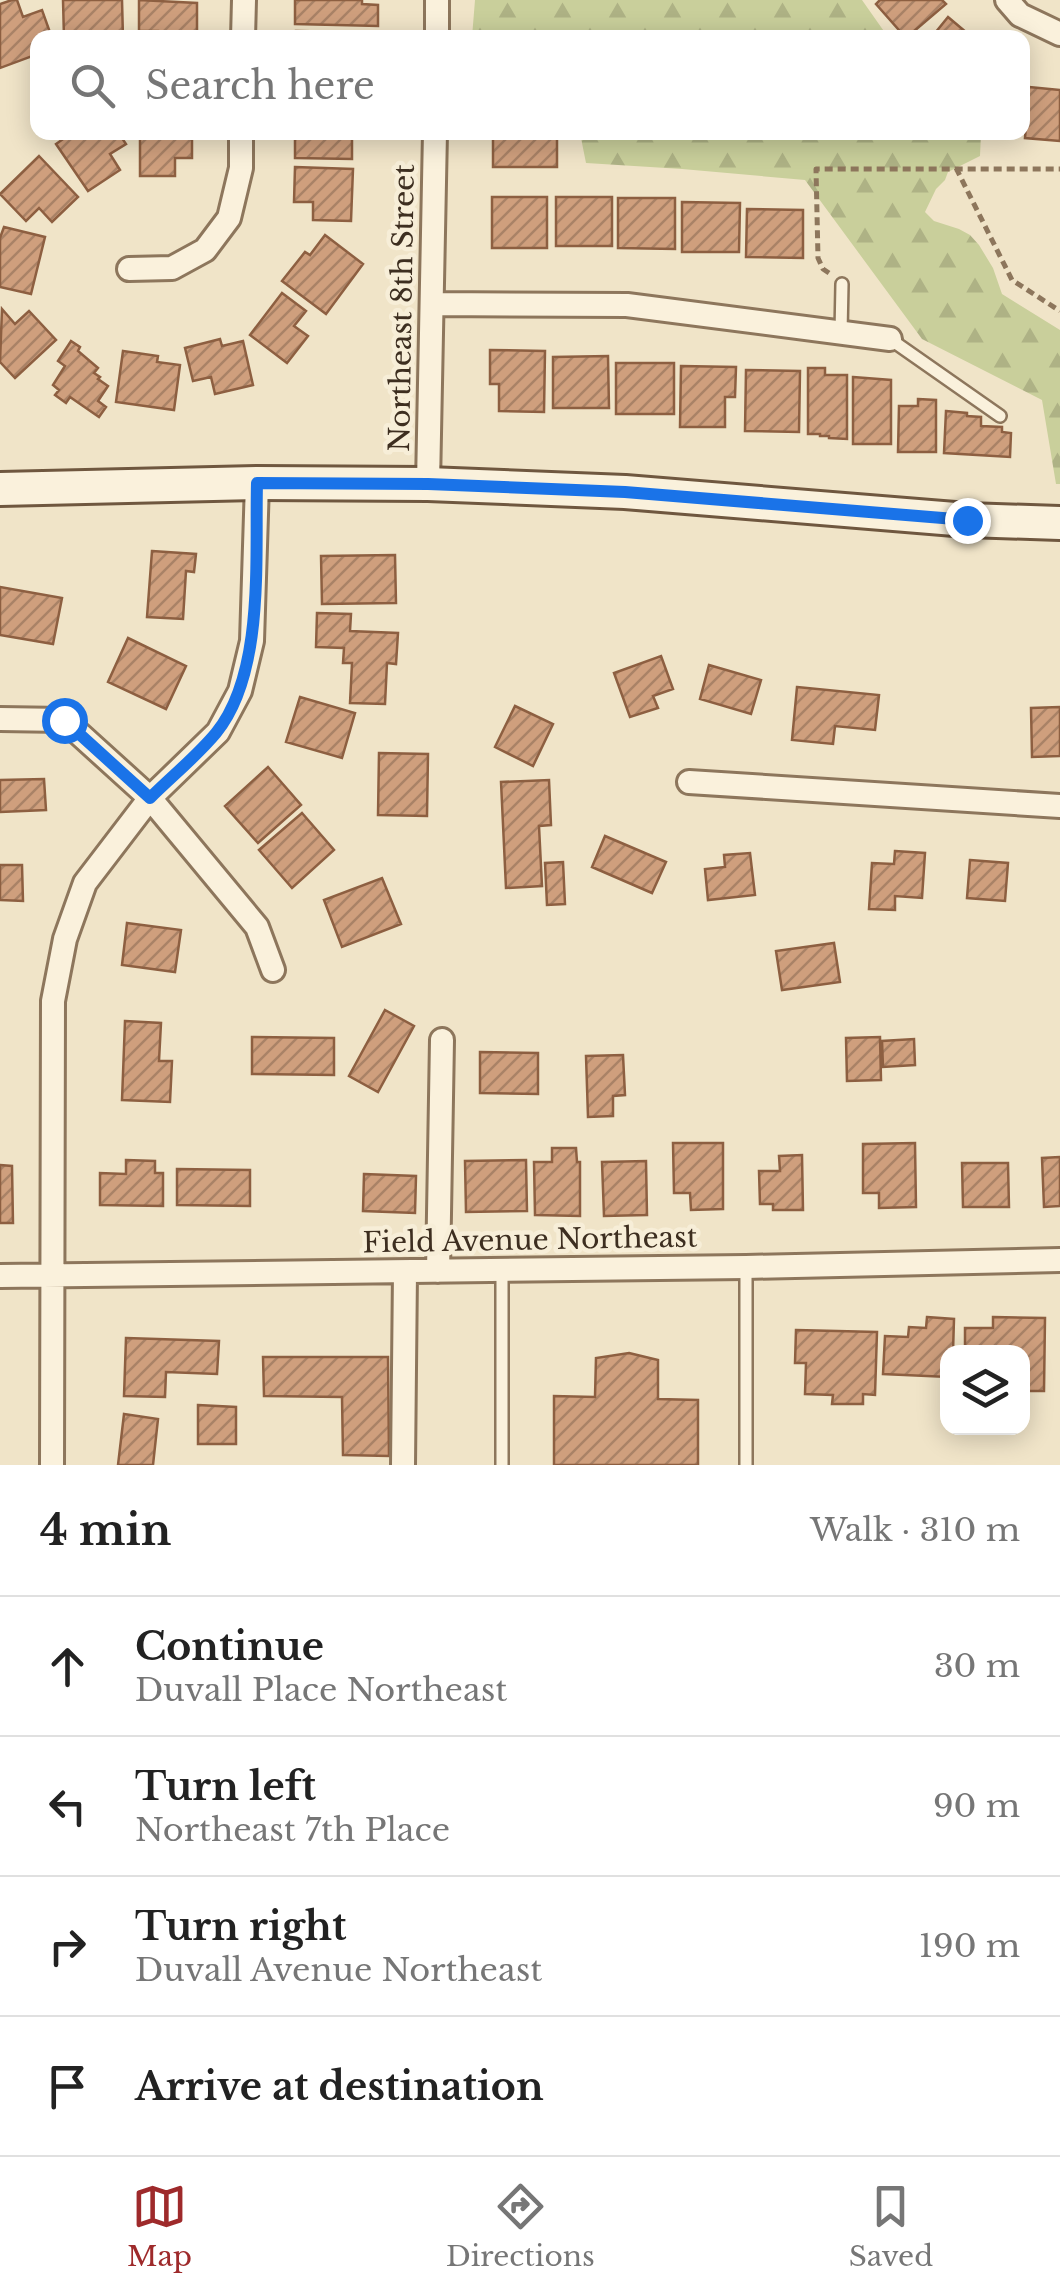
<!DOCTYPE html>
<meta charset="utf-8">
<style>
:root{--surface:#fff;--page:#f6f6f6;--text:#222;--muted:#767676;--line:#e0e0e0;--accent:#9e2a2b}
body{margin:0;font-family:"Libre Baskerville",serif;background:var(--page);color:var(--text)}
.controls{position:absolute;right:30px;bottom:30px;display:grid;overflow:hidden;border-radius:20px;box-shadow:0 5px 25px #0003}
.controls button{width:90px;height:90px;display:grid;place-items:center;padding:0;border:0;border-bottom:2px solid var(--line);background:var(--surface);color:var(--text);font:50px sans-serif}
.stop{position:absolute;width:30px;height:30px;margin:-22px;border:8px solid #1a73e8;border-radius:50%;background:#fff}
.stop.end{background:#1a73e8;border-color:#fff;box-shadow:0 2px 10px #0008}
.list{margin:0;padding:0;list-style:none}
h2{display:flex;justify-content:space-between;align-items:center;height:130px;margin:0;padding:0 40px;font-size:42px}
h2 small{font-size:32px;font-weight:400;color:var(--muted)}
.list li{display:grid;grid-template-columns:65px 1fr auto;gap:30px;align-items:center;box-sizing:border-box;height:140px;padding:0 40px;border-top:2px solid var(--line)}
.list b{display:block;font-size:38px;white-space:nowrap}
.list p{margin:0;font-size:32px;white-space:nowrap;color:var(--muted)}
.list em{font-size:32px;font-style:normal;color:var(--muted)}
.icon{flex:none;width:55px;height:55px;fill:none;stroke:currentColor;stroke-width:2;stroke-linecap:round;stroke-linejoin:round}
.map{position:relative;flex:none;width:1060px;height:1465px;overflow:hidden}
.search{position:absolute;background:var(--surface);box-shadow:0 5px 25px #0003;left:30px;right:30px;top:30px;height:110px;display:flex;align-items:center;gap:25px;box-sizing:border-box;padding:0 35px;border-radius:20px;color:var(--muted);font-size:38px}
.sheet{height:690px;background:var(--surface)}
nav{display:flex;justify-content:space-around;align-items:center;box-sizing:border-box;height:140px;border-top:2px solid var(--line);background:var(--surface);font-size:28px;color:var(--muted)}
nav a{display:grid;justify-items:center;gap:5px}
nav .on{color:var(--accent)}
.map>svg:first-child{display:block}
.forest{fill:url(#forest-firs)}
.building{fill:url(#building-hatch);stroke:#8d5f41;stroke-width:2.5}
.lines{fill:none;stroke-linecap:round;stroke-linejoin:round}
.lane-casing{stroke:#8d765c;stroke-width:16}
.street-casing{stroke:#8d765c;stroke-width:28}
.secondary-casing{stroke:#6f573f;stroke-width:38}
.path{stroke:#8d765c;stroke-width:5;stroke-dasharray:8 5;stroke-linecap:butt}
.lane{stroke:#faf1dc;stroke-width:11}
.street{stroke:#faf1dc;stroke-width:22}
.secondary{stroke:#faf1dc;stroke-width:32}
.route{stroke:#1a73e8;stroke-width:12}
.labels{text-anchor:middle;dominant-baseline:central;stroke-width:9;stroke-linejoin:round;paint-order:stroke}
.street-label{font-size:28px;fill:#3d2e20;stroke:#f7eed8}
</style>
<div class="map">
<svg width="1060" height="1465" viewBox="0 0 1060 1465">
<defs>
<pattern id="forest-firs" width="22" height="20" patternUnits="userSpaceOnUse" patternTransform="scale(2.5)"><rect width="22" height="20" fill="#c9cf9b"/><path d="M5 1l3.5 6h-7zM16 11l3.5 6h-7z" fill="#aeb285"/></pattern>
<pattern id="building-hatch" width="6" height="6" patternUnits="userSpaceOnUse" patternTransform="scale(2.5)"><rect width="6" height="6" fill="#cf9f7d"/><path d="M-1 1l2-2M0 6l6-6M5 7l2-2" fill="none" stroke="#a98266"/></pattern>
</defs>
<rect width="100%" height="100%" fill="#f0e4c8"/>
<!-- forest -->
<path class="forest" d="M475,0H862L888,37H472Z
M580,133H981L980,156L948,172L945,180L936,189L925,212L934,221L959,229L970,235L979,245L993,268L1002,294L1060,330V484H1056L1042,400L922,339L805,180L682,169L586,163Z"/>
<!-- building -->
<path class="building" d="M12,0H17L23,17L42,10L52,38H38V54L0,68V4Z
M63,0H122L123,38H64Z
M139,0L197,3V38H158V31H139Z
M295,0H362V4L378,5V26L295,24Z
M880,0H942L946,4L906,38L876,4Z
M948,17L973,38H931Z
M296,31L353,32V38H296Z
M1029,87L1060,90V141L1025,138Z
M73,132H118L126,144L110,154L120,170L88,191L56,144Z
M140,132H192V158H175V176H140Z
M295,132H352V159L295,158Z
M493,132H557V167H493Z
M39,156L78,197L52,222L39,208L26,221L0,194Z
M295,167L353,169L351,221L313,220V202H294Z
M492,197H547V248H492Z
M556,197H612V246H556Z
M618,198H675V249L618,248Z
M682,202L740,203L739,252H682Z
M747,209L803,210V258L746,257Z
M4,227L45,237L31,294L0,287V238Z
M325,235L363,264L326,314L282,281L305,252L310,255Z
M282,293L306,311L294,326L308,336L287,363L250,335Z
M2,309L15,324L29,311L56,340L15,378L0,362Z
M220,339L222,346L243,341L253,385L215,394L211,377L193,381L185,348Z
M71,341L80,347L78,351L98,368L94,373L100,377L98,379L108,386L98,401L106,407L99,417L70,397L66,403L55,395L59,390L53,385L65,366L58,361Z
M490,350L545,351L544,412L499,411V384H490Z
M123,351L158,356L157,362L180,365L174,410L116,402Z
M608,356L609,408H553V357Z
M616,363H674V414H616Z
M681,366L736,367L735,397H725V427H680Z
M808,368H825V375H847V439L829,438V436H820V434H808Z
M746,370L800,371L799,432L745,431Z
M853,377L891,380V444H853Z
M918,399L936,400V452H898L899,406H918Z
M946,411L967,413V416L981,417V426L1002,427V432L1011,433L1010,457L944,453Z
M152,551L196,554L194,572L186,571L183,619L147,617Z
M395,555L396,603L322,604L321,556Z
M0,587L62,598L53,644L0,635Z
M317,613L351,614L350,631L398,633L396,664L387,663L385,704L350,703L352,663H343L344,648L316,647Z
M128,638L186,666L166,709L108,682Z
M661,656L673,689L653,696L658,708L630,717L614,673Z
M709,665L761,680L751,714L700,699Z
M797,687L879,695L875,730L835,726L833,744L792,740Z
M300,697L355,713L342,758L286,742Z
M515,706L553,724L533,766L495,747Z
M1060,707V756L1032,757L1031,708Z
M379,753L428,754L427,816L378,815Z
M268,767L301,805L258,843L225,806Z
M44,779L46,810L0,812V780Z
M549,780L551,825L539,826L542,886L506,888L501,782Z
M302,813L334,850L292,888L259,850Z
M605,836L666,862L652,893L592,867Z
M895,851L925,853L922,898L895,896V910L869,909L872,863L894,864Z
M750,853L755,895L708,900L705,869L725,867L724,855Z
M970,860L1008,863L1005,901L967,898Z
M563,862L565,904L547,905L545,863Z
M0,865H22L23,901L0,900Z
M382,878L401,924L342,947L324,900Z
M127,923L181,930L175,972L122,965Z
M834,943L840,982L782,990L776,951Z
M385,1010L414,1026L378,1092L349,1076Z
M125,1021L161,1023L159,1061H172L170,1102L122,1100Z
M252,1037L334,1038V1075L252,1074Z
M880,1037L881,1080L847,1081L846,1038Z
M914,1039L915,1065L883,1067L882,1041Z
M480,1052L538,1053V1094L480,1093Z
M623,1055L625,1095L613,1096V1116L588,1117L586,1056Z
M673,1143H723V1209L691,1210L690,1193H674Z
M915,1143L916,1207L879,1208V1193H863V1144Z
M552,1148H576L577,1162H580V1216L535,1215L534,1162H552Z
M802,1155L803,1210H773V1204H760L759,1171H780L779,1156Z
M1060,1157V1206L1044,1207L1042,1158Z
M126,1160L155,1161V1173H163V1206L100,1205V1173L126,1174Z
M526,1160L527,1211L466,1212L465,1161Z
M646,1161L647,1215L604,1216L602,1162Z
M962,1163H1008L1009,1207H963Z
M0,1165L12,1166L13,1223H0Z
M177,1169L250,1170V1206L177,1205Z
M364,1174L416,1176L415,1213L363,1211Z
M927,1317L954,1319L953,1352H948V1377L883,1374L885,1336L908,1337L909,1327L926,1328Z
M993,1317L1045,1318L1044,1391H1022V1352H965V1328H993Z
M796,1330L877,1332L875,1395L863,1394V1404H832L833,1395L805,1394L806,1363H795Z
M126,1338L219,1341L217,1374L166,1372L165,1397L124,1396Z
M629,1353L658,1360V1399L698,1400V1465H554V1396L595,1397L596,1358Z
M263,1357H388L389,1456L343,1455L342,1397L264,1396Z
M198,1405L236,1407V1444H198Z
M124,1414L158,1419L153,1465H118Z"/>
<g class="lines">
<defs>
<path id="lane" d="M841,333L842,284
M890,339L1000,416
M746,1267V1465
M502,1270V1465"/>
<path id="street" d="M1007,0L1020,15L1060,34
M243,38L244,0
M437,38V0
M129,269L172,268L205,250L229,218L241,168V132
M433,304L627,305L890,339
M428,484L435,132
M0,719L64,720L150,798L257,927L273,970
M689,782L1060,806
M438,1271L442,1040
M0,1276L746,1267L1060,1260
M52,1465L53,1001L65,939L85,883L150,798L218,732L240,691L252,641L257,483
M403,1465L405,1272"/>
<path id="secondary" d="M0,489L257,483L428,484L625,492L967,520L1060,523"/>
</defs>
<!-- lane casing -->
<use href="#lane" class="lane-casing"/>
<!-- street casing -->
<use href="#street" class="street-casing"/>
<!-- secondary casing -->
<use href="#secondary" class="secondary-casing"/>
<!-- path -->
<path class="path" d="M956,168L1012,280L1060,311
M829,273L823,269L818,258L816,169H1060"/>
<!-- lane -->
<use href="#lane" class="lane"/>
<!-- street -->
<use href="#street" class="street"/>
<!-- secondary -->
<use href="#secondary" class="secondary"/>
</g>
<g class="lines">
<!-- route -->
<path class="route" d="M64,720L150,798C171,777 197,756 216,733C265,673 255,557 257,483L428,484L625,492L967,520"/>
</g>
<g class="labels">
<!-- street labels -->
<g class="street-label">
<text transform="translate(402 308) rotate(-89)">Northeast 8th Street</text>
<text transform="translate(530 1240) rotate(-1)">Field Avenue Northeast</text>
</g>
</g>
</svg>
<div class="controls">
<button><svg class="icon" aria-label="layers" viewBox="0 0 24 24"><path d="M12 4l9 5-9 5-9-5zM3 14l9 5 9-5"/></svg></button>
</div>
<div class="stop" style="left:64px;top:720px"></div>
<div class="stop end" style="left:967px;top:520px"></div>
<div class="search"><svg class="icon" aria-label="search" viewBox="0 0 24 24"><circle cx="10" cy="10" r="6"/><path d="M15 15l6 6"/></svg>Search here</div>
</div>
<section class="sheet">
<h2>4 min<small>Walk · 310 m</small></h2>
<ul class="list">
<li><svg class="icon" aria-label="ahead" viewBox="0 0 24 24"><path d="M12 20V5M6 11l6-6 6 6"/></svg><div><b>Continue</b><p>Duvall Place Northeast</p></div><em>30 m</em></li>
<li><svg class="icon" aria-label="left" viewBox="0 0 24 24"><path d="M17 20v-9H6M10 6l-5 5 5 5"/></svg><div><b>Turn left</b><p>Northeast 7th Place</p></div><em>90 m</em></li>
<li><svg class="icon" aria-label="right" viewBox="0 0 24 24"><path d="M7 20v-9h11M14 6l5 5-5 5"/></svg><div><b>Turn right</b><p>Duvall Avenue Northeast</p></div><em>190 m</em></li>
<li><svg class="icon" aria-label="arrive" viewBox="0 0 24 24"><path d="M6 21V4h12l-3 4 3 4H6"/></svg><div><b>Arrive at destination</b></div></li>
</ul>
</section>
<nav>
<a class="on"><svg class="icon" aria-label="map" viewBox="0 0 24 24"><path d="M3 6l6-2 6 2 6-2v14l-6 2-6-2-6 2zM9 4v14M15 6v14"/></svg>Map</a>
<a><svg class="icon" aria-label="directions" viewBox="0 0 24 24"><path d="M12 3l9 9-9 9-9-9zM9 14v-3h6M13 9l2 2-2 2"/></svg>Directions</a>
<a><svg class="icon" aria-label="saved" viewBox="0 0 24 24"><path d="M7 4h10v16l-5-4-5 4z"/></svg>Saved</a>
</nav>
